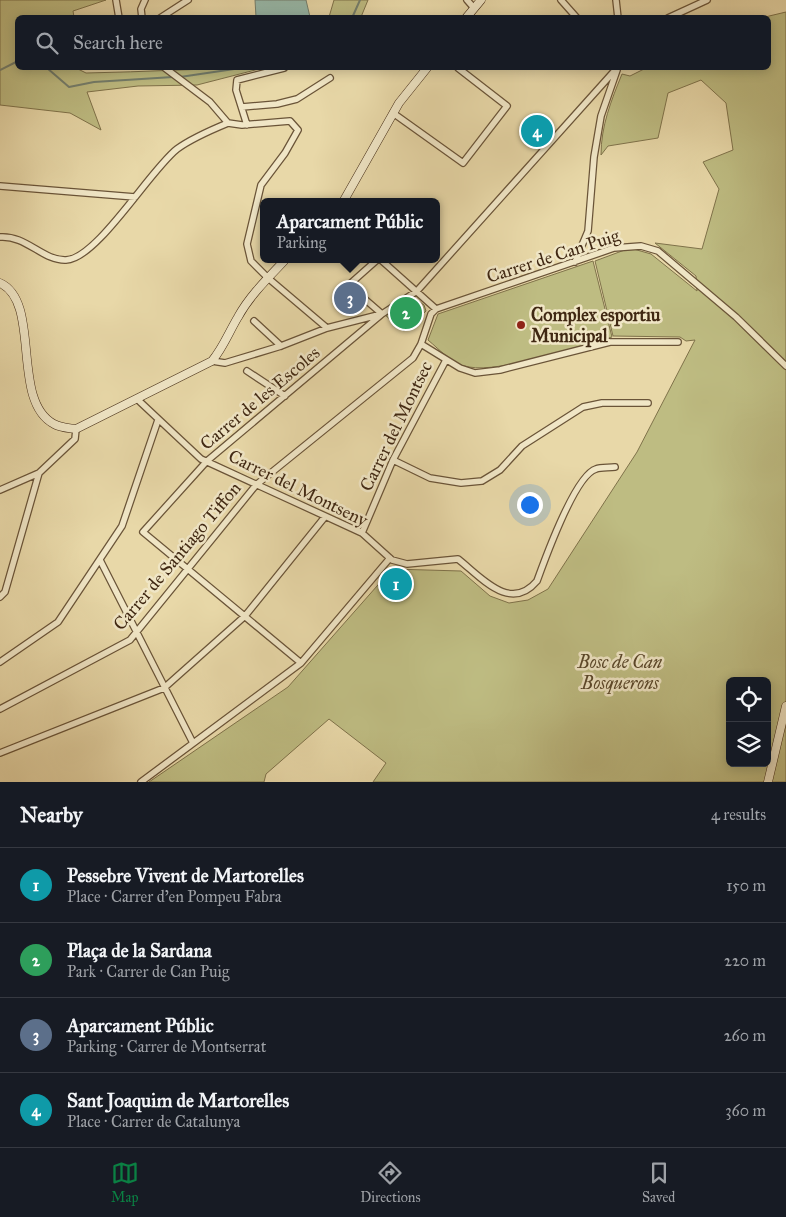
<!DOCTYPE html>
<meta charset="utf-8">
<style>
:root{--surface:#171b24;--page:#242831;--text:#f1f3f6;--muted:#9ea1a6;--line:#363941;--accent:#0b8043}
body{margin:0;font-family:"IM FELL Great Primer",serif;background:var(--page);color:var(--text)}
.controls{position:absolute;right:15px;bottom:15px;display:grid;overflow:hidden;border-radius:8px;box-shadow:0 2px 12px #0003}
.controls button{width:45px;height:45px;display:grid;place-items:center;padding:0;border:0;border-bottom:1px solid var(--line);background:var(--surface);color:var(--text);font:25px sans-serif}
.you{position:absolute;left:529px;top:504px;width:18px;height:18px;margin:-12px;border:4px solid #fff;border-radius:50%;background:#1a73e8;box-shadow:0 0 0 8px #1a73e833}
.badge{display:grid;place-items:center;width:32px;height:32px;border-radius:50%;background:var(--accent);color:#fff;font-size:16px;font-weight:700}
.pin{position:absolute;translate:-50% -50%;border:2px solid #fff;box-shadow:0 1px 5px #0006}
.popup{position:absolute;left:260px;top:198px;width:180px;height:65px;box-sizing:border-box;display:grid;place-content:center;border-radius:8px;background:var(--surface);filter:drop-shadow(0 1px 4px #0005);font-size:16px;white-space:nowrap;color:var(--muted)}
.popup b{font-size:19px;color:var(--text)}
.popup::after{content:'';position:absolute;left:50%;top:100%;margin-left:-10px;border:10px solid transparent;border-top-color:var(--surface)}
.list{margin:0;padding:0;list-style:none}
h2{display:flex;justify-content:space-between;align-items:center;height:65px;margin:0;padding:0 20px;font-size:21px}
h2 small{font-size:16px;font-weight:400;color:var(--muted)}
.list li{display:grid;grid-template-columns:32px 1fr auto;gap:15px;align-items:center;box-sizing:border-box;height:75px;padding:0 20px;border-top:1px solid var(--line)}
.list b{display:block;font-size:19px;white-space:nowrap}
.list p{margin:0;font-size:16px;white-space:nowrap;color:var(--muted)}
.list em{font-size:16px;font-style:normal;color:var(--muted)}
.icon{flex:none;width:28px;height:28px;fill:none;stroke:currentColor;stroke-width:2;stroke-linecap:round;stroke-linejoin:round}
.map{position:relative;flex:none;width:786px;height:782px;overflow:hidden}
.search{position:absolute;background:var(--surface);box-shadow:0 2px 12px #0003;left:15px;right:15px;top:15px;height:55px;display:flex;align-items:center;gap:12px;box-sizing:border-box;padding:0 18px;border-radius:8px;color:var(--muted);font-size:19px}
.sheet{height:365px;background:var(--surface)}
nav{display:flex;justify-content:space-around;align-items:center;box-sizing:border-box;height:70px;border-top:1px solid var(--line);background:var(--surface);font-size:14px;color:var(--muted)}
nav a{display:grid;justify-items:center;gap:2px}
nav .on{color:var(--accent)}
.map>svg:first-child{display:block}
.green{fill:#bebc82;stroke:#7f724a;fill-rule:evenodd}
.water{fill:#97b9aa;stroke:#747f6e}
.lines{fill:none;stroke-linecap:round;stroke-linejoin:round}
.stream{stroke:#747f6e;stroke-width:2}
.street-casing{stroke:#6a5438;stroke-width:8}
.secondary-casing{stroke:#402813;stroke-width:9}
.street{stroke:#f0e6c6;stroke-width:5.5}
.secondary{stroke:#f0e6c6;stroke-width:8}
.poi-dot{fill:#8f2418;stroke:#f0e6c6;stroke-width:2}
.labels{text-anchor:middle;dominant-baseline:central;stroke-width:5;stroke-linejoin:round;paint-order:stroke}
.street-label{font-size:18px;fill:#402813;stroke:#f0e6c6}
.poi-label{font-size:18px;font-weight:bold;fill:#402813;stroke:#f0e6c6;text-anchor:start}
.park-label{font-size:18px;font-style:italic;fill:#594629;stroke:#f0e6c6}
</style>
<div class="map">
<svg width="786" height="782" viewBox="0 0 786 782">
<rect width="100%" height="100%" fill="#e8d8a8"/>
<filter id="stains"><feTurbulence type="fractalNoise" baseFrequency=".004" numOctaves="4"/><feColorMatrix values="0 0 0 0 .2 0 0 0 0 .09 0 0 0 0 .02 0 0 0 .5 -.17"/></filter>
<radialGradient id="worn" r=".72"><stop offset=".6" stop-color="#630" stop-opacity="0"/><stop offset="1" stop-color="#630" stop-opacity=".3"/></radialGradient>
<!-- green -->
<path class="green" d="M0,0H106L73,11L74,17L18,18V68H76L86,73C146,72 204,68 263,68L197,85L138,86L87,92L101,130L70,113L0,105Z
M334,0H368L361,17H329Z
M786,12V782H373L386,763L329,719L266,774L264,782H149L288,687L392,569L461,571L490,596L509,603L528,600L548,589L637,452L695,340L686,341L680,337L613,336L595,261L630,248L651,254L697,291L696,276L655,243L702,249L719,189L703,162L733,150L726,103L701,80L668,93L658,138L608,146L601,155C601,126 611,101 622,74L630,76L646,68H768V18L765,17ZM730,681H767V763H730Z
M593,261L612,337C577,346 502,373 469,367C453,365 440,350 428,340L438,314Z
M416,299L424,305L426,311L404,331L385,315Z"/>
<!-- water -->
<path class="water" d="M255,0H306L310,17H256Z"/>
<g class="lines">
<!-- stream -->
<path class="stream" d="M352,18L360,0
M47,68L69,87L94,82L173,77
M0,70L18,61
M180,77L241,68"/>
<defs>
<path id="street" d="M116,0L119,18
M467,0L474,8
M561,0L577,18
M616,0L618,18
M142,18L141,9L145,0
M160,18L188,0
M668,18L707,0
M165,68L210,102L228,123L242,125L290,121L298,130L285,153L261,185L247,244L251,261L268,278L327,328
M242,107L277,104L297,99L330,78
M393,113L463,163L507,106L458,68
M247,125L236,90L237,80L284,68
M0,186L135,197
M0,237C26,235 43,261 66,260C97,259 150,170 177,149C192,138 211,130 228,123
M380,259L436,309
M575,262L588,231L594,157L601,116L617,70
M254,321L281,346
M421,344L460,368L475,373L500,370L610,342H678
M212,361L225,363L281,346L327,328L382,314L417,291L617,68
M247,371L285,396
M137,399L201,459L362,533L392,560L407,564L458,559C481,577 510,613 537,581C545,559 575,475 596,469C601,467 609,468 615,467
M393,460L430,478L461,483L482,481L500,470L522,446L583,407L602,403H648
M0,490L39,473
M362,533L393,460L446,360
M100,560L193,743
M0,597L5,592L39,473L75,439L76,429
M0,662L58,622L122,526L158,420
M301,663L143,532L207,461L382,314L352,288L351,283L378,259
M0,709L130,640L256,485L413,358L421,344L431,314L436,309L614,248L641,246L658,251L736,317L786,366
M0,753L164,688L245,616L324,518
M141,782L301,663L390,558"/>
<path id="secondary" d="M466,18L481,0
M343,202L399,103L427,68
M0,283C42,302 10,401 54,424C61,428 69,428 76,429L212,361C223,348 229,332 238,317C250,295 269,277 286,259
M768,782L786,706"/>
</defs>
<!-- street casing -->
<use href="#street" class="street-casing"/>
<!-- secondary casing -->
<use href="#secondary" class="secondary-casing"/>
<!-- street -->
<use href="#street" class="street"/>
<!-- secondary -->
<use href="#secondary" class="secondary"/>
</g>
<!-- markers -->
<circle class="poi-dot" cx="521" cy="325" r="5"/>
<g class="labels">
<!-- street labels -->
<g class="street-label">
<text transform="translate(553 256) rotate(-18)">Carrer de Can Puig</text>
<text transform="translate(260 398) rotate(-40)">Carrer de les Escoles</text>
<text transform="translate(396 426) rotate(-64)">Carrer del Montsec</text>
<text transform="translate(298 488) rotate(26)">Carrer del Montseny</text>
<text transform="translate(177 556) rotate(-50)">Carrer de Santiago Tiffon</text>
</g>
<!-- poi labels -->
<g class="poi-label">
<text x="531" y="315">Complex esportiu<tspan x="531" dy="21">Municipal</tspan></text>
</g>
<!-- park labels -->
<g class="park-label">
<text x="620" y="662">Bosc de Can<tspan x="620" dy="21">Bosquerons</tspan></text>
</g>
</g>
<rect width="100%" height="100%" filter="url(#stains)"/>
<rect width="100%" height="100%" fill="url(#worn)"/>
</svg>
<div class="controls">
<button><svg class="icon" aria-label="locate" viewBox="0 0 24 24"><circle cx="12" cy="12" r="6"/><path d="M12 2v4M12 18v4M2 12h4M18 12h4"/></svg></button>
<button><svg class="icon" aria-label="layers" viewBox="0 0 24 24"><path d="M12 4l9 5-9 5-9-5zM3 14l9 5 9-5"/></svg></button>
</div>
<div class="you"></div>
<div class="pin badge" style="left:396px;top:584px;background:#0f9aa8">1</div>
<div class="pin badge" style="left:406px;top:313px;background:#2e9e5b">2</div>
<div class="pin badge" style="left:350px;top:298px;background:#5c6f8a">3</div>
<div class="popup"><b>Aparcament Públic</b>Parking</div>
<div class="pin badge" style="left:537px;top:131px;background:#0f9aa8">4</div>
<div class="search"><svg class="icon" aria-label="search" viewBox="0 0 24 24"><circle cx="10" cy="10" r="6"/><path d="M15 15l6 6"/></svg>Search here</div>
</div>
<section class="sheet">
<h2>Nearby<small>4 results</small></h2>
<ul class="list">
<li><span class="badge" style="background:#0f9aa8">1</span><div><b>Pessebre Vivent de Martorelles</b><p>Place · Carrer d'en Pompeu Fabra</p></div><em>150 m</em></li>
<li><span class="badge" style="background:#2e9e5b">2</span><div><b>Plaça de la Sardana</b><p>Park · Carrer de Can Puig</p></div><em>220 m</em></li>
<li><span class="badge" style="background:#5c6f8a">3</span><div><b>Aparcament Públic</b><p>Parking · Carrer de Montserrat</p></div><em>260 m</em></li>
<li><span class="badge" style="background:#0f9aa8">4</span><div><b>Sant Joaquim de Martorelles</b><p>Place · Carrer de Catalunya</p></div><em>360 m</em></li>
</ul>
</section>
<nav>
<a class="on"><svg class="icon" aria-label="map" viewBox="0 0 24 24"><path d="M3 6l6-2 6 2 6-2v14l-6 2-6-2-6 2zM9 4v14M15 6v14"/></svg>Map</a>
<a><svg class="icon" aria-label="directions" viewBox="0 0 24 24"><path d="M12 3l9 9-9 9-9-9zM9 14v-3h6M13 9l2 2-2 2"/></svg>Directions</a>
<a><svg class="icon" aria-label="saved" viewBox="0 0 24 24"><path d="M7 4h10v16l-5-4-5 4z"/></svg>Saved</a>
</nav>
